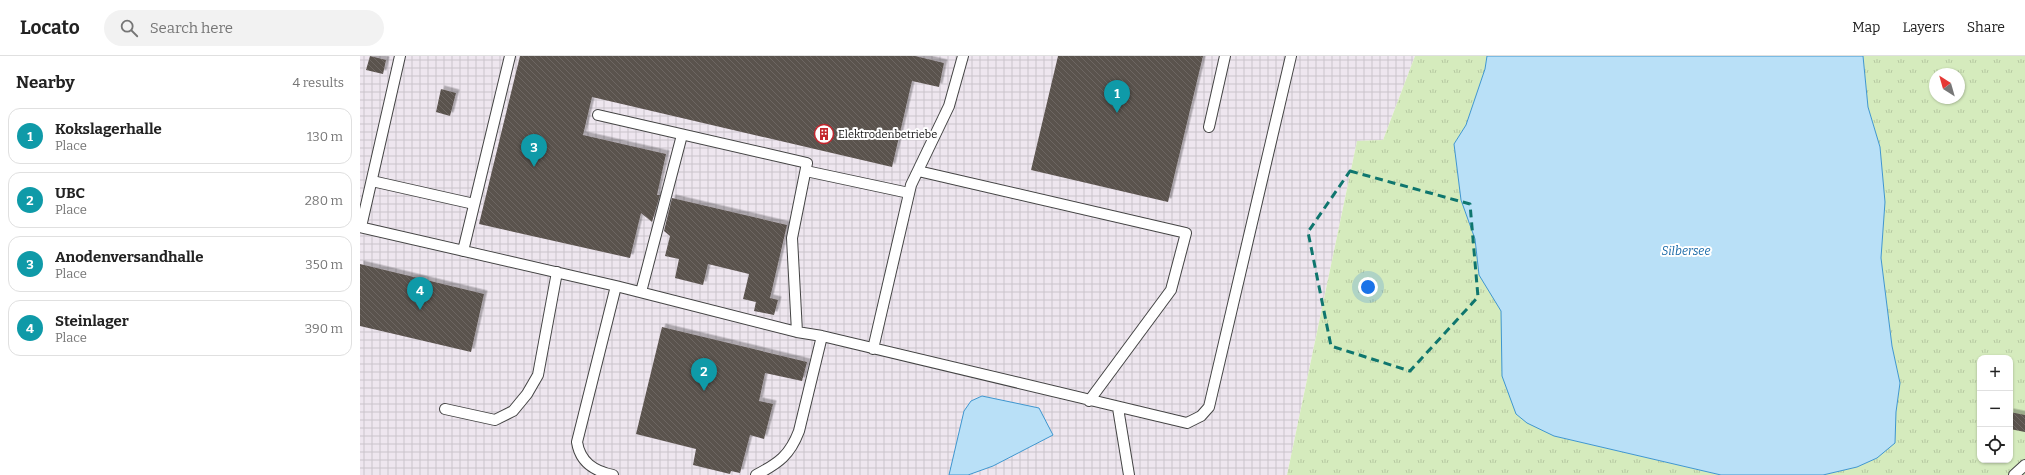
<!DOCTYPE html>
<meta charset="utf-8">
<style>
:root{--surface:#fff;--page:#f2f2f2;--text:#222;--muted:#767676;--line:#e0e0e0;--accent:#d93025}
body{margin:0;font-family:Bitter,serif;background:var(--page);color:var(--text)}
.controls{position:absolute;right:12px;bottom:12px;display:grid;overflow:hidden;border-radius:8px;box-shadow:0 1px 3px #0004}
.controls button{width:36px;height:36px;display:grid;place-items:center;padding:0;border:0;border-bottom:1px solid var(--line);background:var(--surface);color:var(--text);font:20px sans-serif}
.compass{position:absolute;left:1569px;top:12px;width:36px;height:36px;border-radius:50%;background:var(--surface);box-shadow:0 1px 3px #0004;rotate:323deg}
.you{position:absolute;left:1008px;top:231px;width:14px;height:14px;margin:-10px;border:3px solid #fff;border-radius:50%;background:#1a73e8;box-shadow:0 0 0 6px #1a73e833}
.badge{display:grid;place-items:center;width:26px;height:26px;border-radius:50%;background:var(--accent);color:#fff;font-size:13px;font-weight:700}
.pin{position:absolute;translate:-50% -33px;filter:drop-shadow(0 1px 2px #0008)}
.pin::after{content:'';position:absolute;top:21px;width:14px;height:12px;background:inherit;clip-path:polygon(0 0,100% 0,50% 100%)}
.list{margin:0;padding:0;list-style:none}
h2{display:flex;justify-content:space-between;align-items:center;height:52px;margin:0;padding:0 16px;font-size:17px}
h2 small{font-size:13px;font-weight:400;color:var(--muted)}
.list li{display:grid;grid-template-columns:26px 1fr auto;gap:12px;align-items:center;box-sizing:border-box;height:56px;margin:0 8px 8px;padding:0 8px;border:1px solid var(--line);border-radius:12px}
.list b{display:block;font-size:15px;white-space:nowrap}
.list p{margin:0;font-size:13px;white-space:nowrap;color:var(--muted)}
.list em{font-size:13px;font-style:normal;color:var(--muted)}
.icon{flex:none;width:22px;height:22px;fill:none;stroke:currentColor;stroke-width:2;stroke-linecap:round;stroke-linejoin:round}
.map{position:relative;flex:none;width:1665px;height:419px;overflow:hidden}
header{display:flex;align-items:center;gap:24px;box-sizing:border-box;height:56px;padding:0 20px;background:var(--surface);border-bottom:1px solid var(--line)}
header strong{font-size:19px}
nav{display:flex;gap:22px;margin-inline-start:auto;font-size:14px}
.search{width:280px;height:36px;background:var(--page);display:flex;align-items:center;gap:10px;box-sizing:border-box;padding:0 14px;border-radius:22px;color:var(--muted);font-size:15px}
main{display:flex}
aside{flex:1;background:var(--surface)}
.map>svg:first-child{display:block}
.industrial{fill:url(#industrial-grid)}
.grass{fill:url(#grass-tufts);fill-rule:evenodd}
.water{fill:#b9e0f7;stroke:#3f96cf}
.building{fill:url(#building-back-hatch);filter:url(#shadow)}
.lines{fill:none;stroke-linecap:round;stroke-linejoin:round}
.service-casing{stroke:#444;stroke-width:12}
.service{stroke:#fff;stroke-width:10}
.marked{fill:none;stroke:#0f766e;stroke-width:3;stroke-dasharray:8 5;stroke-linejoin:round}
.labels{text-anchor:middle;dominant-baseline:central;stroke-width:4;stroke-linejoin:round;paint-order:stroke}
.poi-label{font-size:11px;fill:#111;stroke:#fff;text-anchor:start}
.water-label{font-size:12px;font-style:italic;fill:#1768a6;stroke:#fff}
</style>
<header>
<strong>Locato</strong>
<div class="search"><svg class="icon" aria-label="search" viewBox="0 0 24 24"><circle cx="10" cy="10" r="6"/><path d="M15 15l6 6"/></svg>Search here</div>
<nav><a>Map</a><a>Layers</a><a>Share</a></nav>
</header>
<main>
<aside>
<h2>Nearby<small>4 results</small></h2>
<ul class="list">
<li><span class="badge" style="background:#0f9aa8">1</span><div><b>Kokslagerhalle</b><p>Place</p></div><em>130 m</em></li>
<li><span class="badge" style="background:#0f9aa8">2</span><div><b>UBC</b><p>Place</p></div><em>280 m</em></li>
<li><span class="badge" style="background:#0f9aa8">3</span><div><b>Anodenversandhalle</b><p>Place</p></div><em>350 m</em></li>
<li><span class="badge" style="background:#0f9aa8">4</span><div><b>Steinlager</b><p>Place</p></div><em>390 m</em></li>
</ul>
</aside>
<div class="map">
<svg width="1665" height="419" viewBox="0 0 1665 419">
<defs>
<pattern id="industrial-grid" width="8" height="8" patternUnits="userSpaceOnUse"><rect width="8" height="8" fill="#eee6ef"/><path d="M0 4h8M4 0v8" fill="none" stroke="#cbc4cc"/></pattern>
<pattern id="grass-tufts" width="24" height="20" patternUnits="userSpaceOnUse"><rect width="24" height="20" fill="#d5ebbd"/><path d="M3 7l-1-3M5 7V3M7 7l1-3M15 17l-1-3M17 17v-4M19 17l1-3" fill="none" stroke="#b6c8a1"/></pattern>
<pattern id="building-back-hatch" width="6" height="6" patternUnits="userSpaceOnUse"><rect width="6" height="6" fill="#5a524d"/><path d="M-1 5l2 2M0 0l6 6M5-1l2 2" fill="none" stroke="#6d6662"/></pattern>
<filter id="shadow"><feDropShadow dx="3.5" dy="-3.5" stdDeviation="0" flood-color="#0004"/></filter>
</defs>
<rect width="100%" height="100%" fill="#fffdf5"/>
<!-- industrial -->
<path class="industrial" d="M0,0H1055L1023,84L997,85L927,419H0Z"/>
<!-- grass -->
<path class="grass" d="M1055,0H1127L1125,13L1106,69L1094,88L1101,144L1115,183L1119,218L1141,255L1143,276L1194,380L1361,419H927L997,85L1023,84Z
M1503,0H1665V419H1463L1497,411L1517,402L1536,356L1540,327L1532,290L1521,202L1525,146L1520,91L1508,51ZM1575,18H1599V42H1575ZM1620,302H1650V404H1620Z"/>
<!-- water -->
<path class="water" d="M1127,0H1503L1508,51L1520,91L1525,146L1521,202L1532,290L1540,327L1536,356L1535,387L1517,402L1497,411L1463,419H1361L1194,380L1167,367L1156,358L1142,320L1141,255L1119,219L1115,183L1101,144L1094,88L1106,69L1125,13Z
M622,340L679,352L693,379L633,410L608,419H589L604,355L611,345Z"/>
<!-- building -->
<path class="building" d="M10,0L26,4L23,18L6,14Z
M160,0H555L584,7L579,31L552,25L532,111L232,41L223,79L306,98L297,139H300L292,166L281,157L270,202L119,168Z
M698,0H843L808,146L671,114Z
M81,33L96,37L90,60L76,56Z
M312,142L427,169L410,242L418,244L414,259L394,255L396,246L383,243L389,218L348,208L343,229L315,222L319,203L305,200L310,180L304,175Z
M0,208L124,238L111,296L0,270Z
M302,271L447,306L442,325L405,317L399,345L413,348L404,383L390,379L380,417L371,415L370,418L333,409L336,393L276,378Z
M1650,356L1665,359V376L1650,373Z"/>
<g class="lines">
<defs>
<path id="service" d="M238,59L447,107L432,182L437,276
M849,71L865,0
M446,115L549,137
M558,115L826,177L811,234L729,345
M12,125L114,148
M0,171L256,230L437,276L462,280L827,367L841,360L849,351L931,0
M1,171L40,0
M103,195L150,0
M281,236L322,79
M513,293L551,129L589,50L603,0
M758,352L769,419
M85,353L135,364L153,355L167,338L178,319L197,216
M253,419C234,415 220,406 217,386L256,230
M396,419C419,407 430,399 439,375L462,280
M1654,419L1665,409"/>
</defs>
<!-- service casing -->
<use href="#service" class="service-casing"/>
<!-- service -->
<use href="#service" class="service"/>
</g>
<!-- marked area -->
<path class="marked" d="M990,115L1110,148L1118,241L1050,315L971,290L948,176Z"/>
<!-- icons -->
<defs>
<symbol id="building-ring" viewBox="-11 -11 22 22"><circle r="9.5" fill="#fff" stroke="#c4262e" stroke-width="1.5"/><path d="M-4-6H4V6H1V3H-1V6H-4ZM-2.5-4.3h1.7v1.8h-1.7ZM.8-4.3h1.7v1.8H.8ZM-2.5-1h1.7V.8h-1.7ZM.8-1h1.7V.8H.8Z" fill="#c4262e"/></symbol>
</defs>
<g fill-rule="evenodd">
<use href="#building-ring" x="453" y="67" width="22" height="22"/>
</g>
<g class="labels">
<!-- poi labels -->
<g class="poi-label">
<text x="478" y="78">Elektrodenbetriebe</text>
</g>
<!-- water labels -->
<g class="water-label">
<text x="1326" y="195">Silbersee</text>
</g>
</g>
</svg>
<div class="controls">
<button>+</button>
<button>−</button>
<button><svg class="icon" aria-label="locate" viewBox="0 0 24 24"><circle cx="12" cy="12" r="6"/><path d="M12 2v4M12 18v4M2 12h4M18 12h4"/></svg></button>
</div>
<svg class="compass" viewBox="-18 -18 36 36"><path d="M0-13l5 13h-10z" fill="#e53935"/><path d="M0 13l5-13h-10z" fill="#767676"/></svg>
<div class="you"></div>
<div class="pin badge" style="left:757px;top:57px;background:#0f9aa8">1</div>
<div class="pin badge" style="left:344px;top:335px;background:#0f9aa8">2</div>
<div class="pin badge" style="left:174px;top:111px;background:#0f9aa8">3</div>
<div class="pin badge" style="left:60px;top:254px;background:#0f9aa8">4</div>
</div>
</main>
